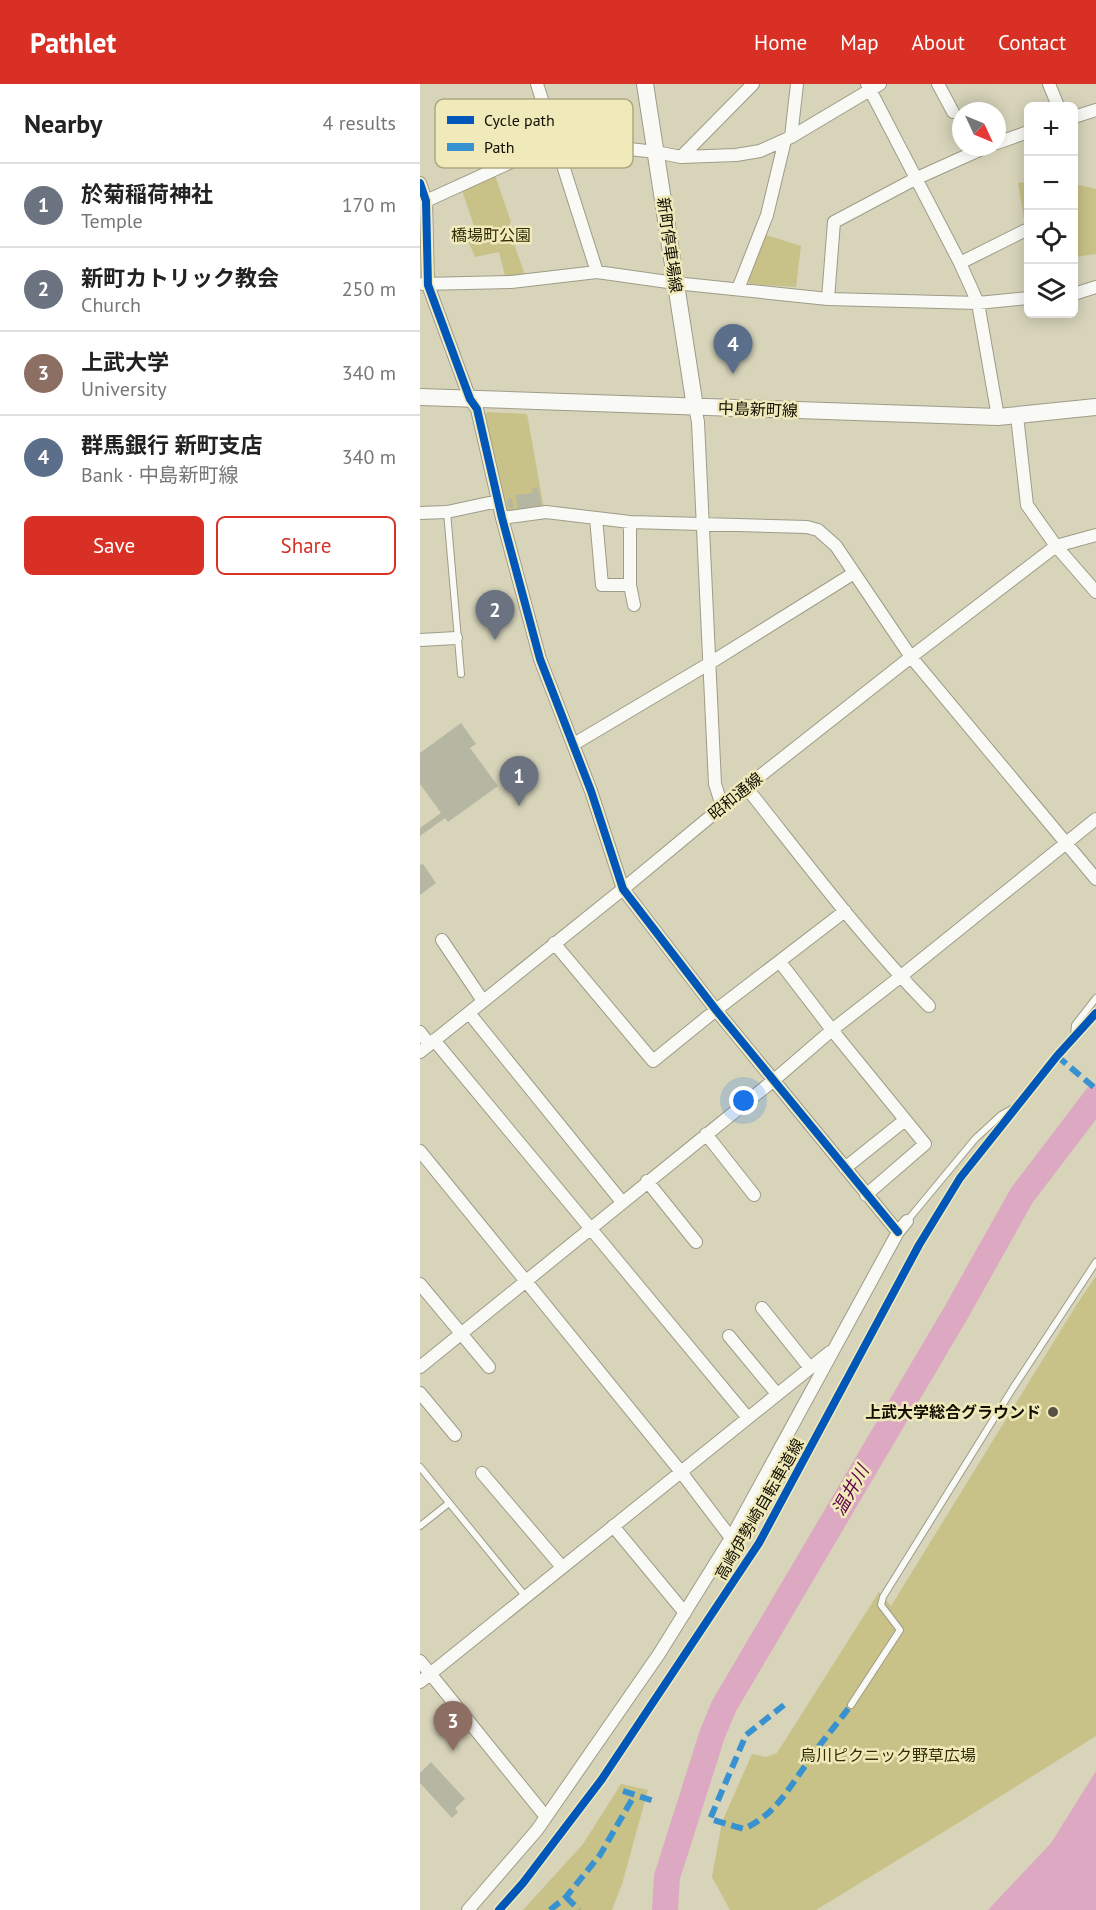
<!DOCTYPE html>
<meta charset="utf-8">
<style>
:root{--surface:#fff;--page:#f6f6f6;--text:#222;--muted:#767676;--line:#e0e0e0;--accent:#d93025}
body{margin:0;font-family:"PT Sans","Noto Sans JP",sans-serif;background:var(--page);color:var(--text)}
.controls{position:absolute;right:18px;top:18px;display:grid;overflow:hidden;border-radius:9px;box-shadow:0 3px 15px #0003}
.controls button{width:54px;height:54px;display:grid;place-items:center;padding:0;border:0;border-bottom:2px solid var(--line);background:var(--surface);color:var(--text);font:30px sans-serif}
.compass{position:absolute;left:532px;top:18px;width:54px;height:54px;border-radius:50%;background:var(--surface);box-shadow:0 3px 15px #0003;rotate:134deg}
.you{position:absolute;left:324px;top:1017px;width:21px;height:21px;margin:-15px;border:4px solid #fff;border-radius:50%;background:#1a73e8;box-shadow:0 0 0 9px #1a73e833}
.badge{display:grid;place-items:center;width:39px;height:39px;border-radius:50%;background:var(--accent);color:#fff;font-size:20px;font-weight:700}
.pin{position:absolute;translate:-50% -50px;filter:drop-shadow(0 2px 3px #0008)}
.pin::after{content:'';position:absolute;top:32px;width:21px;height:18px;background:inherit;clip-path:polygon(0 0,100% 0,50% 100%)}
.list{margin:0;padding:0;list-style:none}
h2{display:flex;justify-content:space-between;align-items:center;height:78px;margin:0;padding:0 24px;font-size:26px}
h2 small{font-size:20px;font-weight:400;color:var(--muted)}
.list li{display:grid;grid-template-columns:39px 1fr auto;gap:18px;align-items:center;box-sizing:border-box;height:84px;padding:0 24px;border-top:2px solid var(--line)}
.list b{display:block;font-size:22px;white-space:nowrap}
.list p{margin:0;font-size:20px;white-space:nowrap;color:var(--muted)}
.list em{font-size:20px;font-style:normal;color:var(--muted)}
.actions{display:flex;gap:12px;padding:18px 24px}
.actions a{flex:1;padding:14px 0;border:2px solid var(--accent);border-radius:9px;text-align:center;font-size:21px;color:var(--accent)}
.actions .main{background:var(--accent);color:#fff}
.icon{flex:none;width:33px;height:33px;fill:none;stroke:currentColor;stroke-width:2;stroke-linecap:round;stroke-linejoin:round}
.map{position:relative;flex:none;width:676px;height:1826px;overflow:hidden}
header{display:flex;align-items:center;gap:36px;box-sizing:border-box;height:84px;padding:0 30px;background:var(--accent);color:#fff}
header strong{font-size:28px}
nav{display:flex;gap:33px;margin-inline-start:auto;font-size:21px}
main{display:flex}
aside{flex:1;background:var(--surface)}
.map>svg:first-child{display:block}
.green{fill:#c8c188}
.water{fill:#dda9c2}
.lines{fill:none;stroke-linecap:round;stroke-linejoin:round}
.river{stroke:#dda9c2;stroke-width:26}
.building{fill:#b6b7a3}
.service-casing{stroke:#9e9c88;stroke-width:8}
.minor-casing{stroke:#9e9c88;stroke-width:14}
.secondary-casing{stroke:#9e9c88;stroke-width:18}
.service{stroke:#f9f9f5;stroke-width:6}
.minor{stroke:#f9f9f5;stroke-width:12}
.secondary{stroke:#f9f9f5;stroke-width:16}
.quiet{stroke:#3892d0;stroke-width:6;stroke-dasharray:12 6;stroke-linecap:butt}
.cycleway-casing{stroke:#f0eabb;stroke-width:11}
.cycleway{stroke:#0057b8;stroke-width:8}
.poi-dot{fill:#565342;stroke:#f0eabb;stroke-width:2}
.labels{text-anchor:middle;dominant-baseline:central;stroke-width:5;stroke-linejoin:round;paint-order:stroke}
.park-label{font-size:16px;fill:#332d07;stroke:#f0eabb}
.street-label{font-size:16px;fill:#110e01;stroke:#f0eabb}
.poi-label{font-size:16px;font-weight:bold;fill:#110e01;stroke:#f0eabb;text-anchor:end}
.water-label{font-size:18px;font-style:italic;fill:#5d0348;stroke:#f0eabb}
.key{fill:#f0eabb;stroke:#ada883;stroke-width:1.5}
.key-label{font-size:16px;fill:#110e01}
</style>
<header>
<strong>Pathlet</strong>
<nav><a>Home</a><a>Map</a><a>About</a><a>Contact</a></nav>
</header>
<main>
<aside>
<h2>Nearby<small>4 results</small></h2>
<ul class="list">
<li><span class="badge" style="background:#6b7280">1</span><div><b>於菊稲荷神社</b><p>Temple</p></div><em>170 m</em></li>
<li><span class="badge" style="background:#6b7280">2</span><div><b>新町カトリック教会</b><p>Church</p></div><em>250 m</em></li>
<li><span class="badge" style="background:#8d6e63">3</span><div><b>上武大学</b><p>University</p></div><em>340 m</em></li>
<li><span class="badge" style="background:#5c6f8a">4</span><div><b>群馬銀行 新町支店</b><p>Bank · 中島新町線</p></div><em>340 m</em></li>
</ul>
<div class="actions"><a class="main">Save</a><a>Share</a></div>
</aside>
<div class="map">
<svg width="676" height="1826" viewBox="0 0 676 1826">
<rect width="100%" height="100%" fill="#d7d4ba"/>
<!-- green -->
<path class="green" d="M75,91L91,138L88,143L105,191L85,192L79,168L55,173L44,147L54,142L42,106Z
M608,98V159L598,99Z
M654,100L676,105V170L654,173Z
M343,150L381,162L376,203L330,200L326,196Z
M67,328L107,330L124,425L87,430L64,333Z
M676,1192V1652L538,1739L396,1826H310L292,1793L302,1738L332,1670L346,1673L357,1669L459,1508L471,1522L657,1220Z
M201,1700L228,1706L202,1800L192,1826H103L163,1760Z"/>
<!-- water -->
<path class="water" d="M676,1687V1826H568L631,1759Z"/>
<g class="lines">
<!-- river -->
<path class="river" d="M245,1826L247,1793L292,1651L304,1622L537,1227L602,1111L676,1014"/>
</g>
<!-- building -->
<path class="building" d="M118,403L122,423L98,426L96,411L113,409L112,404Z
M91,413L94,424H90L87,420L88,416Z
M41,639L56,660L50,664L78,702L28,738L25,734L0,752V744L21,729L0,700V669Z
M3,780L16,799L0,811V781Z
M11,1678L45,1715L35,1724L38,1728L32,1734L0,1699V1689Z"/>
<g class="lines">
<defs>
<path id="service" d="M27,428L41,590
M654,952L655,941L676,914
M487,1137L555,1055L581,1031L597,1022L637,972L676,929
M0,1383L106,1513
M0,1442L29,1419
M431,1621L480,1546L461,1521L463,1513L593,1304L676,1178"/>
<path id="minor" d="M117,0L177,188
M447,0L540,179L558,219L578,333
M518,0L533,28
M629,0L638,22
M654,33L676,26
M371,53L377,0
M577,59L608,48
M261,73L333,0
M0,99L6,117L8,201L50,315L57,325L82,434L120,575L171,707L203,805L296,926L478,1148
M0,116L6,117L137,57L236,68L261,73L316,71L340,67L371,53L460,0
M540,179L606,146
M3,200L91,198L177,188L255,199L408,215L558,219L608,214
M318,205L347,131L365,56
M654,210L676,203
M408,215L414,138L495,95L566,63
M275,323L278,338L295,700L302,722
M597,332L607,421L636,462L676,508
M0,429L27,428L78,417
M82,434L126,428L210,438L387,443L398,446L416,462L491,573L676,795
M176,434L182,501H210
M210,438V501L214,521
M0,556L36,554
M154,660L290,579L434,489
M326,703C385,777 442,854 509,922
M22,856L63,917
M134,859L233,977L296,926L425,827
M360,878L412,946L505,1060L446,1111
M49,929L202,1118
M0,948L9,960
M14,956L328,1334
M0,968L203,805L326,703L491,573L636,462L676,451
M286,1050L334,1111
M0,1067L261,1388L311,1454
M425,1084L485,1036
M227,1097L276,1158
M0,1200L69,1283
M342,1224L390,1284
M309,1252L357,1310
M0,1283L354,996L412,946L480,893L676,735
M0,1309L35,1351
M62,1389L142,1483
M193,1442L265,1529
M0,1577L126,1733
M0,1598L410,1268
M48,1826L117,1746L239,1570L311,1454L478,1148L487,1137"/>
<path id="secondary" d="M225,0L275,323
M0,313L578,333L676,323"/>
</defs>
<!-- service casing -->
<use href="#service" class="service-casing"/>
<!-- minor casing -->
<use href="#minor" class="minor-casing"/>
<!-- secondary casing -->
<use href="#secondary" class="secondary-casing"/>
<!-- service -->
<use href="#service" class="service"/>
<!-- minor -->
<use href="#minor" class="minor"/>
<!-- secondary -->
<use href="#secondary" class="secondary"/>
<!-- quiet -->
<path class="quiet" d="M637,972L676,1005
M364,1621L326,1651L290,1735L324,1745C357,1729 367,1706 388,1678C401,1658 417,1640 431,1621
M203,1707L237,1718
M146,1813L159,1826
M130,1826L146,1813L180,1771L214,1712"/>
<defs>
<path id="cycleway" d="M0,99L6,117L8,201L50,315L57,325L82,434L120,575L171,707L203,805L296,926L478,1148
M79,1826L103,1799L182,1695L339,1459L499,1161L540,1094L637,972L676,929"/>
</defs>
<!-- cycleway casing -->
<use href="#cycleway" class="cycleway-casing"/>
<!-- cycleway -->
<use href="#cycleway" class="cycleway"/>
</g>
<!-- markers -->
<circle class="poi-dot" cx="633" cy="1328" r="6"/>
<g class="labels">
<!-- park labels -->
<g class="park-label">
<text x="71" y="151">橋場町公園</text>
<text x="468" y="1671">烏川ピクニック野草広場</text>
</g>
<!-- street labels -->
<g class="street-label">
<text transform="translate(250 161) rotate(82)">新町停車場線</text>
<text transform="translate(338 325) rotate(2)">中島新町線</text>
<text transform="translate(315 712) rotate(-39)">昭和通線</text>
<text transform="translate(339 1425) rotate(-60)">高崎伊勢崎自転車道線</text>
</g>
<!-- poi labels -->
<g class="poi-label">
<text x="621" y="1328">上武大学総合グラウンド</text>
</g>
<!-- water labels -->
<g class="water-label">
<text transform="translate(430 1406) rotate(-60)">温井川</text>
</g>
</g>
<!-- legend -->
<rect x="15" y="15" width="198" height="69" rx="9" class="key"/>
<rect x="27" y="32" width="27" height="8" fill="#0057b8"/>
<rect x="27" y="59" width="27" height="8" fill="#3892d0"/>
<g class="key-label">
<text x="64" y="42">Cycle path</text>
<text x="64" y="69">Path</text>
</g>
</svg>
<div class="controls">
<button>+</button>
<button>−</button>
<button><svg class="icon" aria-label="locate" viewBox="0 0 24 24"><circle cx="12" cy="12" r="6"/><path d="M12 2v4M12 18v4M2 12h4M18 12h4"/></svg></button>
<button><svg class="icon" aria-label="layers" viewBox="0 0 24 24"><path d="M12 4l9 5-9 5-9-5zM3 14l9 5 9-5"/></svg></button>
</div>
<svg class="compass" viewBox="-18 -18 36 36"><path d="M0-13l5 13h-10z" fill="#e53935"/><path d="M0 13l5-13h-10z" fill="#767676"/></svg>
<div class="you"></div>
<div class="pin badge" style="left:99px;top:722px;background:#6b7280">1</div>
<div class="pin badge" style="left:75px;top:556px;background:#6b7280">2</div>
<div class="pin badge" style="left:33px;top:1667px;background:#8d6e63">3</div>
<div class="pin badge" style="left:313px;top:290px;background:#5c6f8a">4</div>
</div>
</main>
